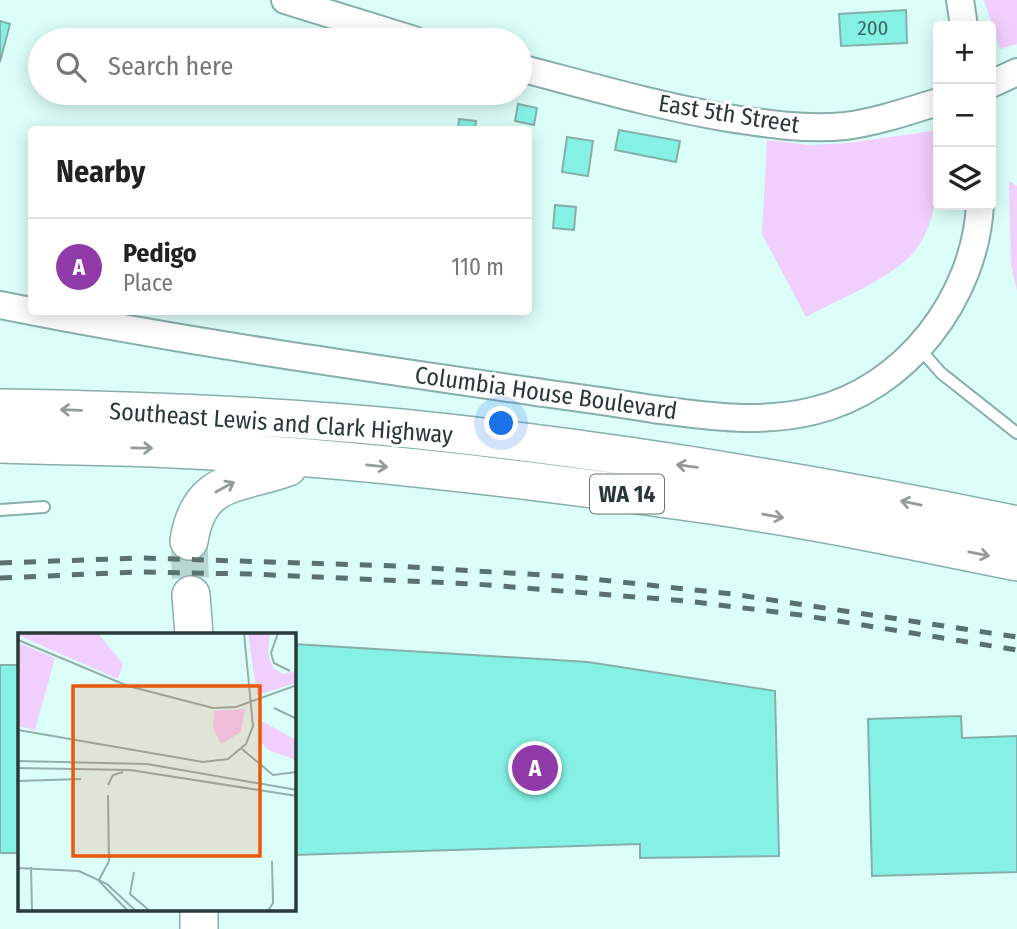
<!DOCTYPE html>
<meta charset="utf-8">
<style>
:root{--surface:#fff;--page:#f6f6f6;--text:#222;--muted:#767676;--line:#e0e0e0;--accent:#903ba9}
body{margin:0;font-family:"Fira Sans Condensed",sans-serif;background:var(--page);color:var(--text)}
.controls{position:absolute;right:21px;top:21px;display:grid;overflow:hidden;border-radius:7px;box-shadow:0 4px 18px #0003}
.controls button{width:63px;height:63px;display:grid;place-items:center;padding:0;border:0;border-bottom:2px solid var(--line);background:var(--surface);color:var(--text);font:35px sans-serif}
.you{position:absolute;left:502px;top:424px;width:24px;height:24px;margin:-18px;border:5px solid #fff;border-radius:50%;background:#1a73e8;box-shadow:0 0 0 10px #1a73e833}
.badge{display:grid;place-items:center;width:46px;height:46px;border-radius:50%;background:var(--accent);color:#fff;font-size:23px;font-weight:700}
.pin{position:absolute;translate:-50% -50%;border:4px solid #fff;box-shadow:0 2px 7px #0006}
.list{margin:0;padding:0;list-style:none}
h2{display:flex;justify-content:space-between;align-items:center;height:91px;margin:0;padding:0 28px;font-size:30px}
h2 small{font-size:23px;font-weight:400;color:var(--muted)}
.list li{display:grid;grid-template-columns:46px 1fr auto;gap:21px;align-items:center;box-sizing:border-box;height:98px;padding:0 28px;border-top:2px solid var(--line)}
.list b{display:block;font-size:26px;white-space:nowrap}
.list p{margin:0;font-size:23px;white-space:nowrap;color:var(--muted)}
.list em{font-size:23px;font-style:normal;color:var(--muted)}
.icon{flex:none;width:38px;height:38px;fill:none;stroke:currentColor;stroke-width:2;stroke-linecap:round;stroke-linejoin:round}
.map{position:relative;flex:none;width:1017px;height:929px;overflow:hidden}
.search{position:absolute;background:var(--surface);box-shadow:0 4px 18px #0003;left:28px;top:28px;width:504px;height:77px;display:flex;align-items:center;gap:18px;box-sizing:border-box;padding:0 24px;border-radius:38px;color:var(--muted);font-size:26px}
.panel{position:absolute;background:var(--surface);box-shadow:0 4px 18px #0003;left:28px;top:126px;width:504px;height:189px;border-radius:7px}
.map>svg:first-child{display:block}
.green{fill:#f1cffc}
.building{fill:#84f1e4;stroke:#87afaa;stroke-width:2}
.lines{fill:none;stroke-linecap:round;stroke-linejoin:round}
.motorway-tunnel{stroke:#b8d7d2;stroke-width:37;stroke-dasharray:37 18;stroke-linecap:butt}
.service-casing{stroke:#87afa9;stroke-width:14}
.tertiary-casing{stroke:#87afa9;stroke-width:30}
.motorway-casing{stroke:#87afa9;stroke-width:40}
.service{stroke:#fff;stroke-width:10}
.tertiary{stroke:#fff;stroke-width:26}
.motorway{stroke:#fff;stroke-width:37}
.rail{stroke:#5b716e;stroke-width:5;stroke-dasharray:12 12;stroke-linecap:butt}
.oneway{stroke:#949c9b}
.labels{text-anchor:middle;dominant-baseline:central;stroke-width:6;stroke-linejoin:round;paint-order:stroke}
.number-label{font-size:21px;fill:#3f6762}
.shield{fill:#fff;stroke:#687473;stroke-width:2}
.shield-label{font-size:23px;font-weight:bold;fill:#283937}
.street-label{font-size:24px;fill:#283937;stroke:#fff}
.inset-road{fill:none;stroke:#94afab;stroke-width:2}
.view{fill:#e8590c;fill-opacity:0.15;stroke:#e8590c;stroke-width:3.5}
.inset-edge{fill:none;stroke:#283937;stroke-width:3.5}
</style>
<div class="map">
<svg width="1017" height="929" viewBox="0 0 1017 929">
<rect width="100%" height="100%" fill="#dcfef9"/>
<!-- green -->
<path class="green" d="M984,0H1017V44L1000,49Z
M938,130C940,167 940,224 912,254C887,281 839,299 806,317L762,234L767,140L810,145L848,143Z
M1009,181L1017,186V291L1011,265Z"/>
<!-- building -->
<path class="building" d="M906,10L907,43L841,46L839,14Z
M0,21L10,24L0,62Z
M518,104L537,108L534,125L515,121Z
M459,119L476,121L475,130H458Z
M619,130L680,141L676,162L615,150Z
M567,137L593,141L588,176L562,172Z
M555,205L576,207L574,230L553,228Z
M294,644L588,662L775,691L779,856L640,858V844L294,855Z
M0,665H19V853H0Z
M961,716L962,738L1017,736V872L872,876L868,719Z"/>
<g class="lines">
<!-- motorway-tunnel -->
<path class="motorway-tunnel" d="M189,541L191,595"/>
<defs>
<path id="service" d="M919,348L941,373L1017,433
M0,510L44,507"/>
<path id="tertiary" d="M285,0L414,40
M960,0L964,26
M520,68C589,86 658,106 728,118C767,124 806,130 845,126C877,122 908,111 938,102
M991,84L1017,72
M0,305C180,341 362,367 543,393C580,398 617,403 653,409C707,416 760,424 813,411C906,389 975,298 980,205"/>
<path id="motorway" d="M0,408C133,410 268,415 401,428C608,449 814,483 1017,525
M0,444C51,446 102,446 153,448C338,456 528,479 710,505C813,520 915,541 1017,562
M189,541C199,476 241,485 288,467
M191,595L194,635
M199,929V910"/>
</defs>
<!-- service casing -->
<use href="#service" class="service-casing"/>
<!-- tertiary casing -->
<use href="#tertiary" class="tertiary-casing"/>
<!-- motorway casing -->
<use href="#motorway" class="motorway-casing"/>
<!-- service -->
<use href="#service" class="service"/>
<!-- tertiary -->
<use href="#tertiary" class="tertiary"/>
<!-- motorway -->
<use href="#motorway" class="motorway"/>
<!-- rail -->
<path class="rail" d="M0,563L140,558L397,566L574,577L732,594L1017,637
M0,578L138,572L250,574L475,584L686,601L801,615L1017,650"/>
</g>
<!-- one-way arrows -->
<defs><path id="oneway-shaft" d="M-6 0H5M1.5-3L5.5 0L1.5 3" fill="none" stroke-width="1.6" stroke-linecap="round" stroke-linejoin="round" transform="scale(1.75)"/></defs>
<g class="oneway">
<use href="#oneway-shaft" transform="translate(71 410) rotate(-178)"/>
<use href="#oneway-shaft" transform="translate(142 448) rotate(1)"/>
<use href="#oneway-shaft" transform="translate(377 466) rotate(6)"/>
<use href="#oneway-shaft" transform="translate(687 466) rotate(-172)"/>
<use href="#oneway-shaft" transform="translate(225 487) rotate(-29)"/>
<use href="#oneway-shaft" transform="translate(911 503) rotate(-168)"/>
<use href="#oneway-shaft" transform="translate(773 516) rotate(10)"/>
<use href="#oneway-shaft" transform="translate(979 554) rotate(11)"/>
</g>
<g class="labels">
<!-- number labels -->
<g class="number-label">
<text x="873" y="28">200</text>
</g>
<!-- shield labels -->
<rect class="shield" x="590" y="474.5" width="74" height="39" rx="5"/>
<g class="shield-label">
<text x="627" y="494">WA 14</text>
</g>
<!-- street labels -->
<g class="street-label">
<text transform="translate(729 114) rotate(9)">East 5th Street</text>
<text transform="translate(546 393) rotate(8)">Columbia House Boulevard</text>
<text transform="translate(281 423) rotate(4)">Southeast Lewis and Clark Highway</text>
</g>
</g>
<!-- overview -->
<g transform="translate(18 633)">
<rect width="278" height="278" fill="#dcfef9"/>
<path d="M80,0L105,31L100,46L0,2ZM230,0H252L250,20L255,35L265,41L278,38V50L239,62ZM0,10L37,25L17,97L0,93ZM227,76L223,99L203,111L195,95L196,78ZM240,86L278,107V127L250,117L243,109Z" fill="#f1cffc"/>
<path class="inset-road" d="M260,0L253,20L256,30L272,38M0,7L110,53L195,75L218,74L279,52M256,75L279,86M0,97L185,129L210,126L228,111L235,93L226,0M224,116L255,142L279,139M0,128L129,131L279,157M0,135L112,137L279,163M0,148L63,146M90,152L95,142L105,139M90,162L91,228M13,234L14,278M0,235L61,238L89,251L118,278M116,239L112,261L132,278M81,247L91,228M81,248L110,278M250,278L255,270L254,228"/>
<path class="view" d="M55,53H242V223H55Z"/>
<rect width="278" height="278" class="inset-edge"/>
</g>
</svg>
<div class="controls">
<button>+</button>
<button>−</button>
<button><svg class="icon" aria-label="layers" viewBox="0 0 24 24"><path d="M12 4l9 5-9 5-9-5zM3 14l9 5 9-5"/></svg></button>
</div>
<div class="you"></div>
<div class="pin badge" style="left:535px;top:768px">A</div>
<div class="search"><svg class="icon" aria-label="search" viewBox="0 0 24 24"><circle cx="10" cy="10" r="6"/><path d="M15 15l6 6"/></svg>Search here</div>
<section class="panel">
<h2>Nearby<small></small></h2>
<ul class="list">
<li><span class="badge">A</span><div><b>Pedigo</b><p>Place</p></div><em>110 m</em></li>
</ul>
</section>
</div>
